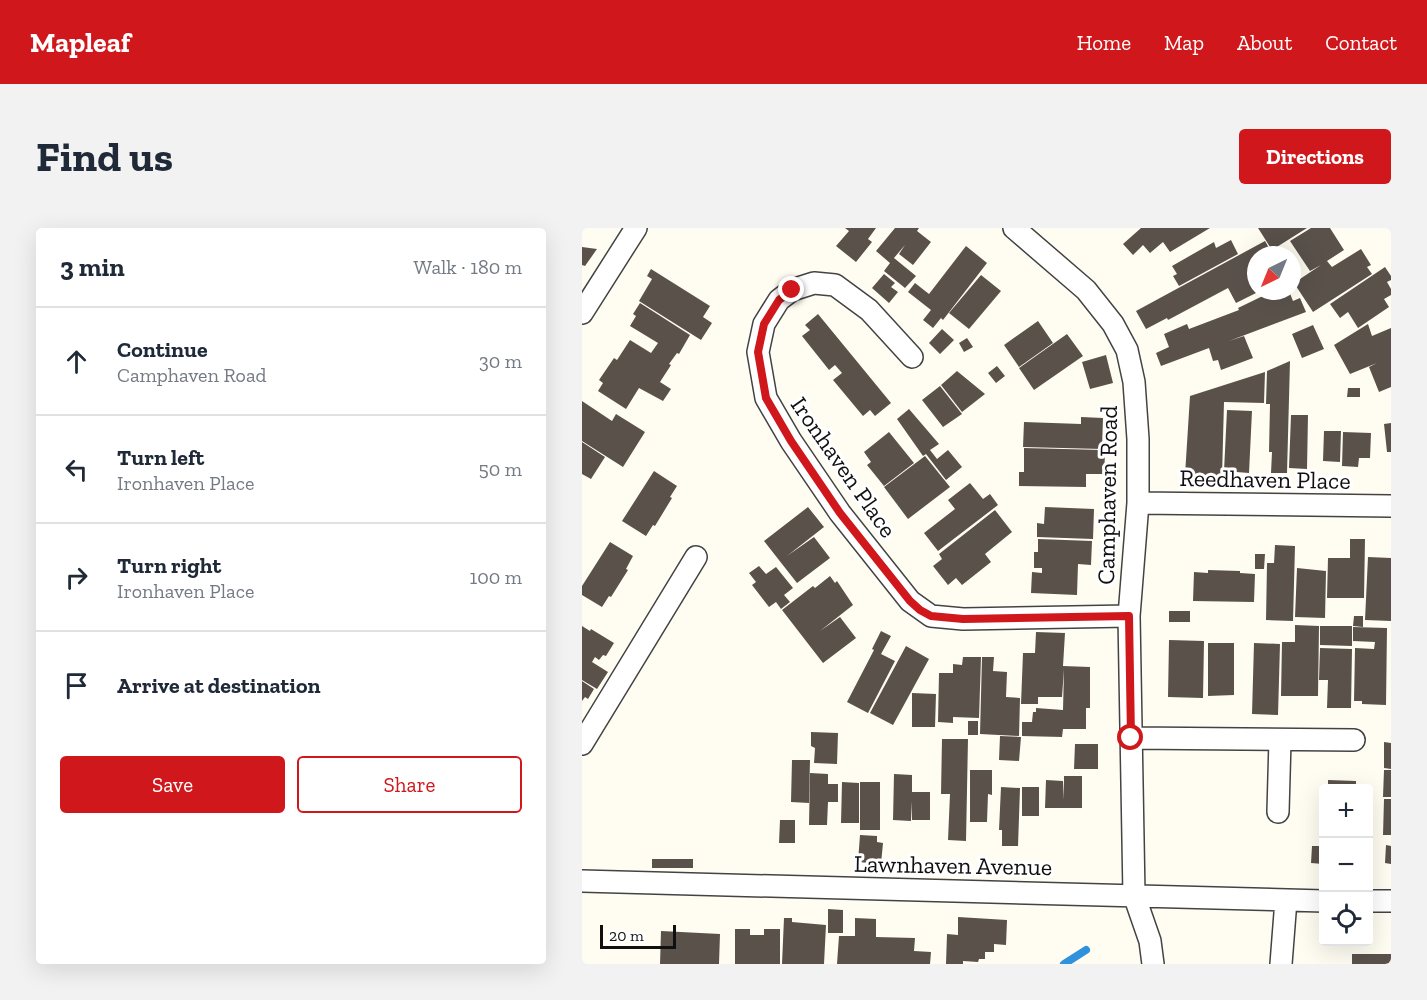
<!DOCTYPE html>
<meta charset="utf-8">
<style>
:root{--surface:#fff;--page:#f2f2f3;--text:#1f2937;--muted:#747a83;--line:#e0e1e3;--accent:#d0171b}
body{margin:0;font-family:"Zilla Slab",serif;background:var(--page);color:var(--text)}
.controls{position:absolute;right:18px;bottom:18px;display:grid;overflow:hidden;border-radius:6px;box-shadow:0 6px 24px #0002}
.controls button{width:54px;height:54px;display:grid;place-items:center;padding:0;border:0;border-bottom:2px solid var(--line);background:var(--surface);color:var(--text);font:30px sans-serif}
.compass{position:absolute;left:665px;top:18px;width:54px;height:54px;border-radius:50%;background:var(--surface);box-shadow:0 6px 24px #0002;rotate:223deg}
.scale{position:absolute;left:18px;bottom:15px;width:76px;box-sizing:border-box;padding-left:6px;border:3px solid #101010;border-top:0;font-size:16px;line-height:21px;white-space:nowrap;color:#101010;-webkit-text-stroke:4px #fff;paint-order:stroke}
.stop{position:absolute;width:18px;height:18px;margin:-14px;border:4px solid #d0171b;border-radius:50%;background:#fff}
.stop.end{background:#d0171b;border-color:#fff;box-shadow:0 2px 6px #0008}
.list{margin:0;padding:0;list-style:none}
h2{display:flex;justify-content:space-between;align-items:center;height:78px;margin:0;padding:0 24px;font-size:26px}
h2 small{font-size:20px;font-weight:400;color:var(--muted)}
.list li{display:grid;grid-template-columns:39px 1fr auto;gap:18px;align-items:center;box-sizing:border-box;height:108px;padding:0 24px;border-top:2px solid var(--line)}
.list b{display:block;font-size:22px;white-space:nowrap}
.list p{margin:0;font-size:20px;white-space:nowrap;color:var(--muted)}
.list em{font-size:20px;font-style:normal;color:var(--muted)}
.actions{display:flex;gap:12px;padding:18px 24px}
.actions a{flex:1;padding:14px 0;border:2px solid var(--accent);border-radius:6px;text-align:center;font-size:21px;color:var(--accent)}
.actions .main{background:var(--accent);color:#fff}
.icon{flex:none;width:33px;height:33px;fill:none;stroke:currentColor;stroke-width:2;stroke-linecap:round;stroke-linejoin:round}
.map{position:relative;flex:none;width:809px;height:736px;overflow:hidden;border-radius:6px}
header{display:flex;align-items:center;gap:36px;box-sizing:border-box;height:84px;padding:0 30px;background:var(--accent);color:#fff}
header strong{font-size:28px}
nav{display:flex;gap:33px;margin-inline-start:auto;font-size:21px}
.intro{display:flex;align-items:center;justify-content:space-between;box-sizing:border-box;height:144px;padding:0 36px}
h1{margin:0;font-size:42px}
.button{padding:15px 27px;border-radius:6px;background:var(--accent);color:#fff;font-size:21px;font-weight:700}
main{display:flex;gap:36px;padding:0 36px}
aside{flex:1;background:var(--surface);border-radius:6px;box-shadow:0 6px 24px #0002}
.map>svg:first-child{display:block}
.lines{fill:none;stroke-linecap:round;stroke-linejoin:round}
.stream{stroke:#3092dc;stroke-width:8}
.building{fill:#5a514b}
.minor-casing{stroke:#434343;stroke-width:24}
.minor{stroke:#fff;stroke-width:21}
.route{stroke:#d0171b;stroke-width:8}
.labels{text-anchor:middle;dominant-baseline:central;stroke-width:6;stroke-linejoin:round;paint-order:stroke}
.street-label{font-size:24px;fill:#101010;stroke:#fff}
</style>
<header>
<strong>Mapleaf</strong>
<nav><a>Home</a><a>Map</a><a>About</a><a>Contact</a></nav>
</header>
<div class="intro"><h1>Find us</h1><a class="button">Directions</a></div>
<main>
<aside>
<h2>3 min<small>Walk · 180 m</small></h2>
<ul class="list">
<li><svg class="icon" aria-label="ahead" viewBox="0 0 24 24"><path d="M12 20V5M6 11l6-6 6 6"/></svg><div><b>Continue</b><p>Camphaven Road</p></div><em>30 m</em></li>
<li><svg class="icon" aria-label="left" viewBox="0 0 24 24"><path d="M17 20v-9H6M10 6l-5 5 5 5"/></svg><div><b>Turn left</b><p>Ironhaven Place</p></div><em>50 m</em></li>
<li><svg class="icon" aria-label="right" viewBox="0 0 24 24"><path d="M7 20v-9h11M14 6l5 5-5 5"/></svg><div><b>Turn right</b><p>Ironhaven Place</p></div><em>100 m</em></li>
<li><svg class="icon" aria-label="arrive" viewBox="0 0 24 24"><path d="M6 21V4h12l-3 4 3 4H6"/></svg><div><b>Arrive at destination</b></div></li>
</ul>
<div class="actions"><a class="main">Save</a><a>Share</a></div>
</aside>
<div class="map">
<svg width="809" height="736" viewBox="0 0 809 736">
<rect width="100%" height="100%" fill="#fffdf2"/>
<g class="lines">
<!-- stream -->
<path class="stream" d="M482,736L504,722"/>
</g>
<!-- building -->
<path class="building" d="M263,0H294L286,11L290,14L274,34L254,18L267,3Z
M313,0H337L335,3L349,14L331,37L317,26L323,17L312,30L334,48L323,60L302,43L308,35L294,23Z
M559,0H628L588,24L581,14L568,25L561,17L551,27L541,16Z
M676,0H725L690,22Z
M729,0H748L762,22L745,33L750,39L779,21L789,37L785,39L790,46L731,84L712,55L739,37L728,43L708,13Z
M649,12L656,26L597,58L591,48L595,46L590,38L632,14L634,20Z
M683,13L691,27H674V65L654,75L646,60L586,92L585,90L564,101L554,83Z
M384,18L405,35L361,92L359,90L351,100L341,92L349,82L326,64L333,55L347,66Z
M0,19L15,21L3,38L0,37Z
M803,39L809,48V52L805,54L809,61V67L802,71L807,79L776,100L766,84L758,90L748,76Z
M69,41L128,78L121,89L130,95L119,112L57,73L70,51L65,48Z
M302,46L313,55L309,59L316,64L307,75L290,60Z
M399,47L419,63L387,101L367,85Z
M691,63H707L711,73L718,70L724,84L647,113L662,108L671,130L639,142L636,132L631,133L627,120L579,138L574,125L587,119L582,106L605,96L607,101L657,82L656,80Z
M58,75L108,107L97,126L95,125L87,136L89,137L78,154L89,161L81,173L57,160L44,181L16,163L21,155L17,152L32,130L35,132L48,112L69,125L76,115L48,98L54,88L51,86Z
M236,86L309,175L293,188L288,182L281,188L251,152L260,145L253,137L247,142L220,108L228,102L223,97Z
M456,93L471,115L437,139L422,117Z
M786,96L790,108L809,100V159L797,164L787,139L795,135L768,146L752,117Z
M731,97L742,121L720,130L710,106Z
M360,101L372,112L358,126L347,115Z
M485,106L501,128L452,162L437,140Z
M385,110L391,119L382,124L377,115Z
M524,127L531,155L508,161L500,134Z
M708,133L705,245H689L690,224H687L688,176H684L685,143Z
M415,138L423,148L414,155L406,145Z
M375,143L403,166L380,184L359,157Z
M683,144L682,175L642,174L640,249L603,247L608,168Z
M358,158L380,186L361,199L340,172Z
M766,160H778V169H765Z
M0,173L30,193L34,186L63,204L41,239L0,213Z
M327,181L357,216L348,222L355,231L366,222L380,239L364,252L344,226L341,228L315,191Z
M645,182L670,183L667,245L642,243Z
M709,187H726L725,241L707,240Z
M499,189L521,190L520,221L441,219L442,194L499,196Z
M809,195V224H805L802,196Z
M742,203H759L758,234L741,233Z
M307,204L332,235L302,258L285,237L289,234L282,224Z
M761,204L789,205L788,230H777L776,239L760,238Z
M0,214L23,229L9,251L0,246Z
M442,220L521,222L523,226L522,246H504V259L437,258V244H442Z
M343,228L368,259L326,291L302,259Z
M72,243L95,258L88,269L90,270L73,298L71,297L64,308L40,293Z
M388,255L401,271L408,266L416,277L356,323L342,305L373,281L366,272Z
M226,279L242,299L205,328L232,309L248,330L215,355L182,313Z
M463,279L512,281L511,311L455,309V295L462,296Z
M413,282L430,304L403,326L409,334L380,357L374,350L366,357L351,338L360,331L357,326Z
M456,311L510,313L509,337L496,336L495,367L449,365L450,344L460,345V340H452V324H456Z
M768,311H783L782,370H745L746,330H768Z
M28,314L51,328L44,341L46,342L29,369L27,368L20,379L0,367V358Z
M693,317L713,318L711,393L684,392L685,335H692Z
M673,326H683L682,341H673Z
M786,329L809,330V393L783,392Z
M177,338L184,346L194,339L211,360L202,367L208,374L199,381L194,374L187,379L170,357L174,354L167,345Z
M715,340L744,343L743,390L713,389Z
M626,342L658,343V345L673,346L672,374L611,373L612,344L626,345Z
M248,348L253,355L255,353L271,377L238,403L258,389L274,410L241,435L200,382L231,358L233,360Z
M587,383H608V394H587Z
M772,388H781V399L771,398Z
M713,397L737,398L736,468H699L700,414H713Z
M0,398L8,403L9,401L32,415L24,428L21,427L17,432L13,429L10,434L26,444L15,461L0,452Z
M738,398H770V418L738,417Z
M771,399L805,400L804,477L780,476V473H772L773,420L792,421L793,414L771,413Z
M299,403L309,408L299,426L313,433L286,485L265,474L292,422L290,421Z
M454,404L483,405L481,438L508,439V480H504V501H481L480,509L440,508V494H450L451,484H454V480L481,482L482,441L480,469H456V476H439L441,425H453Z
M587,412L622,413L621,470L586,469Z
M626,415H652V467L626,468Z
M672,415L698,416L696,487L670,486Z
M324,418L347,431L311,497L288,485Z
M738,420L770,421L769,480H745L746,452H737Z
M381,429H399L397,490L371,489V495L356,494L357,445H371V436L380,437Z
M400,429H412L411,443L425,444L424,469L438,470L437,508L398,506Z
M0,453L12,461L6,471L3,469L0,473Z
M330,465L354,466L353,499H330Z
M386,493H396V507H386Z
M229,504L256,505L255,536L232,535L233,520L229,518Z
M418,508L439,509L437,533L417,532Z
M360,511H386L384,613L366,612L368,566H359Z
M802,514L809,515V541L802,540Z
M493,516H516V541H492Z
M210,532H228L227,575L209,574Z
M388,542H410V567L406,566L405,594H388Z
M802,542H809V569H801Z
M228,545L246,546V556H256V574H246L245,597H227Z
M312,546L330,547V564H348V592H330L329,573V593L311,592Z
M482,548H500V580H463L464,552L481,553L482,572Z
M746,552L774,553V560H746Z
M260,554L277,555V595H259Z
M278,554H298V602H278Z
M419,559L438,560L436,618H420V602H417Z
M440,559H457V588H440Z
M802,571H809V607H801Z
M198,592H213V615H197Z
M278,607L295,608V614L301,615L299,636L276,634Z
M804,617L809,618V636L803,635Z
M730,618H741V636L729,635Z
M70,631H111V640H70Z
M246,681L261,682V705H246Z
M376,689L425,692L424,717L412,716V724H403V731H397L396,734L381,733V736H364L365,706L376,707Z
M202,690H210V694L244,697L242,736H200Z
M273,690L294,691V709L333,710L332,723L349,724L348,736H255L257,708H273Z
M153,701H168V707H182V701H198V736H153Z
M79,703L138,706L137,736H78Z
M770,726H809V736H770Z"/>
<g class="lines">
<defs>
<path id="minor" d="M432,0L504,62L531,96L545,122L552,154L556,211V275L547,388L552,667L568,713L571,736
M0,85L54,0
M330,129L287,82L253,57L232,55L210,62L197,72L182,96L176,124L184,170L209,213L258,285L328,373L349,388L381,391L547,388
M556,275L809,278
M549,510L772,512
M0,516L114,329
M696,584L698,512
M0,653L742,673
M786,673H809
M699,736L704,672"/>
</defs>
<!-- minor casing -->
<use href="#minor" class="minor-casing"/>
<!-- minor -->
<use href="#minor" class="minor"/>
</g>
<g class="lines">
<!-- route -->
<path class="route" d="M210,62L197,72L182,96L176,124L184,170L209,213L258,285L328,373L338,382L349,388L381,391L547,388L549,510"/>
</g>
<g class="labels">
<!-- street labels -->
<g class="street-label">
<text transform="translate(262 239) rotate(55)">Ironhaven Place</text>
<text transform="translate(683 251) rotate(1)">Reedhaven Place</text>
<text transform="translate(525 267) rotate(-89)">Camphaven Road</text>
<text transform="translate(371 637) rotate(1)">Lawnhaven Avenue</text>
</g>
</g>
</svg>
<div class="controls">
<button>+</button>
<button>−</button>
<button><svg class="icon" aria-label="locate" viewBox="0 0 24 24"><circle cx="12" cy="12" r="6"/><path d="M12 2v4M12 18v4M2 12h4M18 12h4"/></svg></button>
</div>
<svg class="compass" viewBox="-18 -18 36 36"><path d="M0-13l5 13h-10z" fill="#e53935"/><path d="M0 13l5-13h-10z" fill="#747a83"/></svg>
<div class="scale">20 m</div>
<div class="stop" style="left:549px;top:510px"></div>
<div class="stop end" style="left:210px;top:62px"></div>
</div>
</main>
